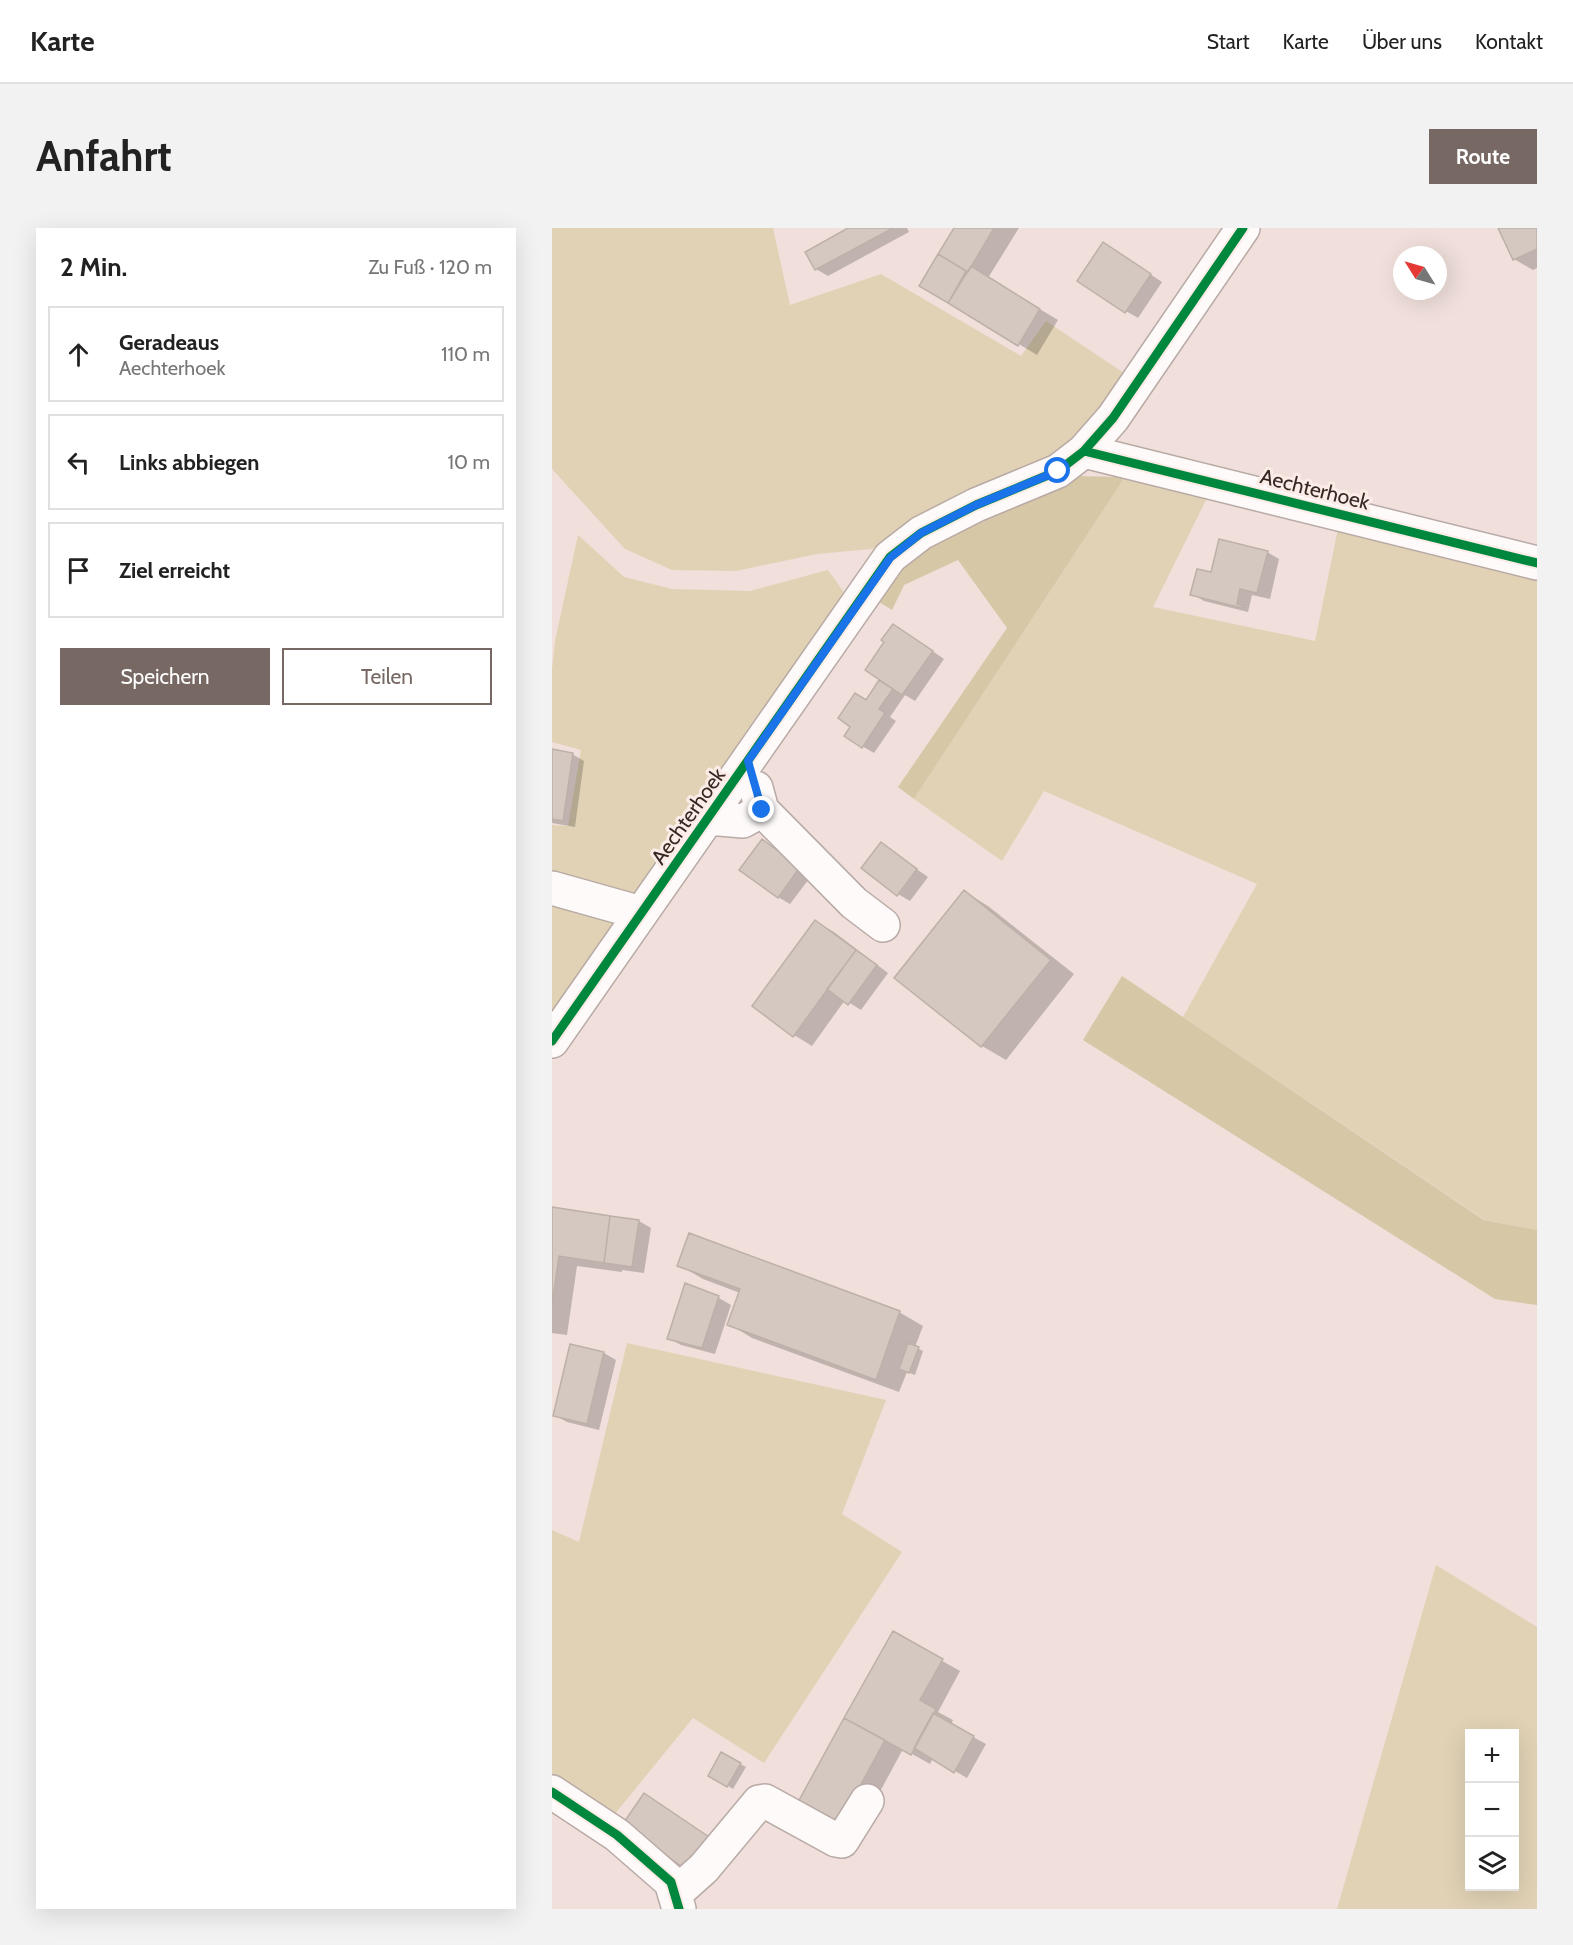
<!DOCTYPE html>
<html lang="de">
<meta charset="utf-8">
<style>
:root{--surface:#fff;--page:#f2f2f2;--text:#222;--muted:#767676;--line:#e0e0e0;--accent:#776863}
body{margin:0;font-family:Cabin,sans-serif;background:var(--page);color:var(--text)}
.controls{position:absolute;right:18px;bottom:18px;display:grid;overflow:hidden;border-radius:0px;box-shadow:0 6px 24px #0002}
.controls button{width:54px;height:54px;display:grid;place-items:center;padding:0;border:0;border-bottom:2px solid var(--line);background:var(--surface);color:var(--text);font:30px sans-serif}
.compass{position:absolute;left:841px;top:18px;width:54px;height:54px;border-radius:50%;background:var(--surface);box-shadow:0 6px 24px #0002;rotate:307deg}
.stop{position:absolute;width:18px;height:18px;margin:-14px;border:4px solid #1a73e8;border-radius:50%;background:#fff}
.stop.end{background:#1a73e8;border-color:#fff;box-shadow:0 2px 6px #0008}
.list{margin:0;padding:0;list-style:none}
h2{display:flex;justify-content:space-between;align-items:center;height:78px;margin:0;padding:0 24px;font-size:26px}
h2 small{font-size:20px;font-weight:400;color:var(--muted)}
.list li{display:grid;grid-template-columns:39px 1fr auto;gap:18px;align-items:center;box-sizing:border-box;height:96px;margin:0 12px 12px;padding:0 12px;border:2px solid var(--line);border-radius:0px}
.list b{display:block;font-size:22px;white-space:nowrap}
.list p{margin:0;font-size:20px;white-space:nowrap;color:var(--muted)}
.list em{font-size:20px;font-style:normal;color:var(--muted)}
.actions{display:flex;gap:12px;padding:18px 24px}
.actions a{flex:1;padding:14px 0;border:2px solid var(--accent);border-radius:0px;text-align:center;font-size:21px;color:var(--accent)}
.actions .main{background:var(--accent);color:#fff}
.icon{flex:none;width:33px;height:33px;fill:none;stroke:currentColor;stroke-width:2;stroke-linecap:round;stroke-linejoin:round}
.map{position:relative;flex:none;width:985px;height:1681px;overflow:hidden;border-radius:0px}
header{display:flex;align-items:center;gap:36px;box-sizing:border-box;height:84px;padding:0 30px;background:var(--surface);border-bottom:2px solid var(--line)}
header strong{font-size:28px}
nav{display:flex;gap:33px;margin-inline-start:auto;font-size:21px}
.intro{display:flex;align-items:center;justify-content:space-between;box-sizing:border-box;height:144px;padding:0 36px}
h1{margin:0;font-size:42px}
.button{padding:15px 27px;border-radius:0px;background:var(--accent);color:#fff;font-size:21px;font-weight:700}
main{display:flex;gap:36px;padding:0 36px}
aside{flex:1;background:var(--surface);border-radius:0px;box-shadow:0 6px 24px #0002}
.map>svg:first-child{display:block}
.green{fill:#e1d2b5;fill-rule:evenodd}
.forest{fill:#d6c7a7}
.shadow{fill:#0003}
.building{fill:#d4c8c1;stroke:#bdb0a9;stroke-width:1.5}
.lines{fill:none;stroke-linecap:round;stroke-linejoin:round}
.minor-casing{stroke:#b8aaa5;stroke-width:36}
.minor{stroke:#fdfaf9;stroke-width:33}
.cycleway-casing{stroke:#fcece7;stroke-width:13}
.cycleway{stroke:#00873e;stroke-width:9}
.route{stroke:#1a73e8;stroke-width:8}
.labels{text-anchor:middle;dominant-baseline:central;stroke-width:6;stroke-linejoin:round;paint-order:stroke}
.street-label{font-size:21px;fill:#362823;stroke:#fcece7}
</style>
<header>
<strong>Karte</strong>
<nav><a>Start</a><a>Karte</a><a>Über uns</a><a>Kontakt</a></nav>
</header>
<div class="intro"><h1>Anfahrt</h1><a class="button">Route</a></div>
<main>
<aside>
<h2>2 Min.<small>Zu Fuß · 120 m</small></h2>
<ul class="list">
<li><svg class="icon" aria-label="ahead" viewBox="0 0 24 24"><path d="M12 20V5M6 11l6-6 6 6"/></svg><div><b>Geradeaus</b><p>Aechterhoek</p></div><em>110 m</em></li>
<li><svg class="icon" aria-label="left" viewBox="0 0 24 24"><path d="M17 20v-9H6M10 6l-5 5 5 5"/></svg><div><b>Links abbiegen</b></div><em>10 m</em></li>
<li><svg class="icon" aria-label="arrive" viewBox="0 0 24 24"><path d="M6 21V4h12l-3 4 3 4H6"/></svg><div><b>Ziel erreicht</b></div></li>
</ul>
<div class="actions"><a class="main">Speichern</a><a>Teilen</a></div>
</aside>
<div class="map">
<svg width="985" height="1681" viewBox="0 0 985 1681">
<rect width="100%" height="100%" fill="#f0dfda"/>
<!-- green -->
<path class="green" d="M0,0H221L238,77L329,46L469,128L494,93L578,149L523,218L329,320L265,326L184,343L120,342L73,321L0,241Z
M573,249L655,270L601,379L763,413L787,296L985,346V1002L933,992L631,789L705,656L492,563L450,633L362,571Z
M26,307L72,349L120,361L198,363L276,342L296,370L85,674L0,650V597L16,598L29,522L0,514V441L3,413Z
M0,671L70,691L0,794Z
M75,1115L334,1172L290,1286L350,1324L212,1535L141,1490L62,1587L0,1548V1302L27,1314Z
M884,1337L985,1399V1681H785ZM918,1506H963V1658H918Z"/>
<!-- forest -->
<path class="forest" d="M522,248L573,249L362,571L346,559L455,400L406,332L352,357L340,382L322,371L375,313Z
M570,748L932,992L985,1002V1077L943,1071L531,812Z"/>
<!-- shadow -->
<path class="shadow" d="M300,0H355L357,4L276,48L264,41Z
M403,0H467L436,50L506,92L485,127L369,57Z
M948,0H985V40L981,42L962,31Z
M563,23L610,54L586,90L574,83Z
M715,324L727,331L718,371L700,367L696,384L652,373L640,366L660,346Z
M353,404L392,431L363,473L353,467L338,489L344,493L322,525L310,518L315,473L330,451Z
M0,523L20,526L32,533L23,599L0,595Z
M211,613L260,647L238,676L226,669Z
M329,616L376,649L358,673L346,666Z
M413,664L436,678L522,746L454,832L430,818L344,750Z
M264,694L282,704L336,745L309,782L293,772L260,818L242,807Z
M0,980L87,993L99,1000L92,1045L70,1042V1044L25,1038L15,1107L0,1105Z
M127,1037L347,1084L371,1098L363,1119L371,1123L363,1147L355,1144L347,1164L200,1110L177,1096L188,1065L151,1051Z
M134,1057L167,1070L179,1077L163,1126L129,1117L117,1110Z
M19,1117L52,1125L64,1132L47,1202L15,1194L2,1187Z
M341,1405L408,1443L386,1484L401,1492L399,1497L434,1516L415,1550L381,1530L378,1536L351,1521L304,1608L247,1575Z
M170,1526L194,1539L181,1561L158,1547Z"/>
<!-- building -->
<path class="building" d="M296,0H341L263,42L253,24Z
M402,0H442L416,44L386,26Z
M946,0H985V21L961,32Z
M551,14L599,46L573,85L525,53Z
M386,26L414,43L396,75L367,58Z
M419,38L488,81L466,118L396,75Z
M667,311L716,323L705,365L688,361L685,376L691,378L690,380L638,367L645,341L659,344Z
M341,396L381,423L350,467L313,442L332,414L329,412Z
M327,452L341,461L327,481L333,485L310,520L292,508L298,499L286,490L303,465L314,472Z
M0,521L21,525L11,593L0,591Z
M210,611L248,639L226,670L187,642Z
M329,614L365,641L345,668L309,640Z
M412,662L499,732L429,819L342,750Z
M263,692L304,722L241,809L200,778Z
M304,722L325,737L296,777L275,761Z
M0,979L58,988L52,1035L7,1028L0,1077Z
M58,988L87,992L80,1039L52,1035Z
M137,1005L348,1083L324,1152L175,1097L188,1061L125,1038Z
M133,1055L167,1068L150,1120L115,1111Z
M356,1115L367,1119L357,1145L347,1141Z
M18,1116L52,1124L35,1196L1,1188Z
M341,1403L391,1431L368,1472L384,1481L359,1527L292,1490Z
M381,1485L422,1508L402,1545L362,1520Z
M292,1490L333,1512L286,1599L245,1576Z
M169,1524L189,1535L175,1559L156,1548Z
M92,1565L157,1609L135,1642L70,1597Z"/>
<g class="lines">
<defs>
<path id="minor" d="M532,223L985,335
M210,582L302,675L331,697
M156,590L191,593L210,582L204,560
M0,660L89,685
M0,813L338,329L369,305L424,277L506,243L532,223L561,190L691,0
M0,1564L65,1607L119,1654L127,1681
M123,1666L152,1640L207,1574L213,1573L284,1612L290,1613L315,1573"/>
</defs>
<!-- minor casing -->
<use href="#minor" class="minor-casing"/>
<!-- minor -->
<use href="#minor" class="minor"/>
<defs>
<path id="cycleway" d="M532,223L985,335
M0,813L338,329L369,305L424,277L506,243L532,223L561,190L691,0
M0,1564L65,1607L119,1654L127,1681"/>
</defs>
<!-- cycleway casing -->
<use href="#cycleway" class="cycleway-casing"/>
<!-- cycleway -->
<use href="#cycleway" class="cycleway"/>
</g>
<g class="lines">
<!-- route -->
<path class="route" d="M210,582L196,533L338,330L369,305L424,277L506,243"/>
</g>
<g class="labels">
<!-- street labels -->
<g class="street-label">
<text transform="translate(763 261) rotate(14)">Aechterhoek</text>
<text transform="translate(136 588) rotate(-55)">Aechterhoek</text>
</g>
</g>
</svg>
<div class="controls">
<button>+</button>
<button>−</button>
<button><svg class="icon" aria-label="layers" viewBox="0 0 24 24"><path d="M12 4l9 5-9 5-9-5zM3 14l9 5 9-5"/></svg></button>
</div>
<svg class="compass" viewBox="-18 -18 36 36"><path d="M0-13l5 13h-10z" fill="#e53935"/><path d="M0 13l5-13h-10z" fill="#767676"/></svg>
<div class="stop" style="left:506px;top:243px"></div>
<div class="stop end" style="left:210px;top:582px"></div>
</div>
</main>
